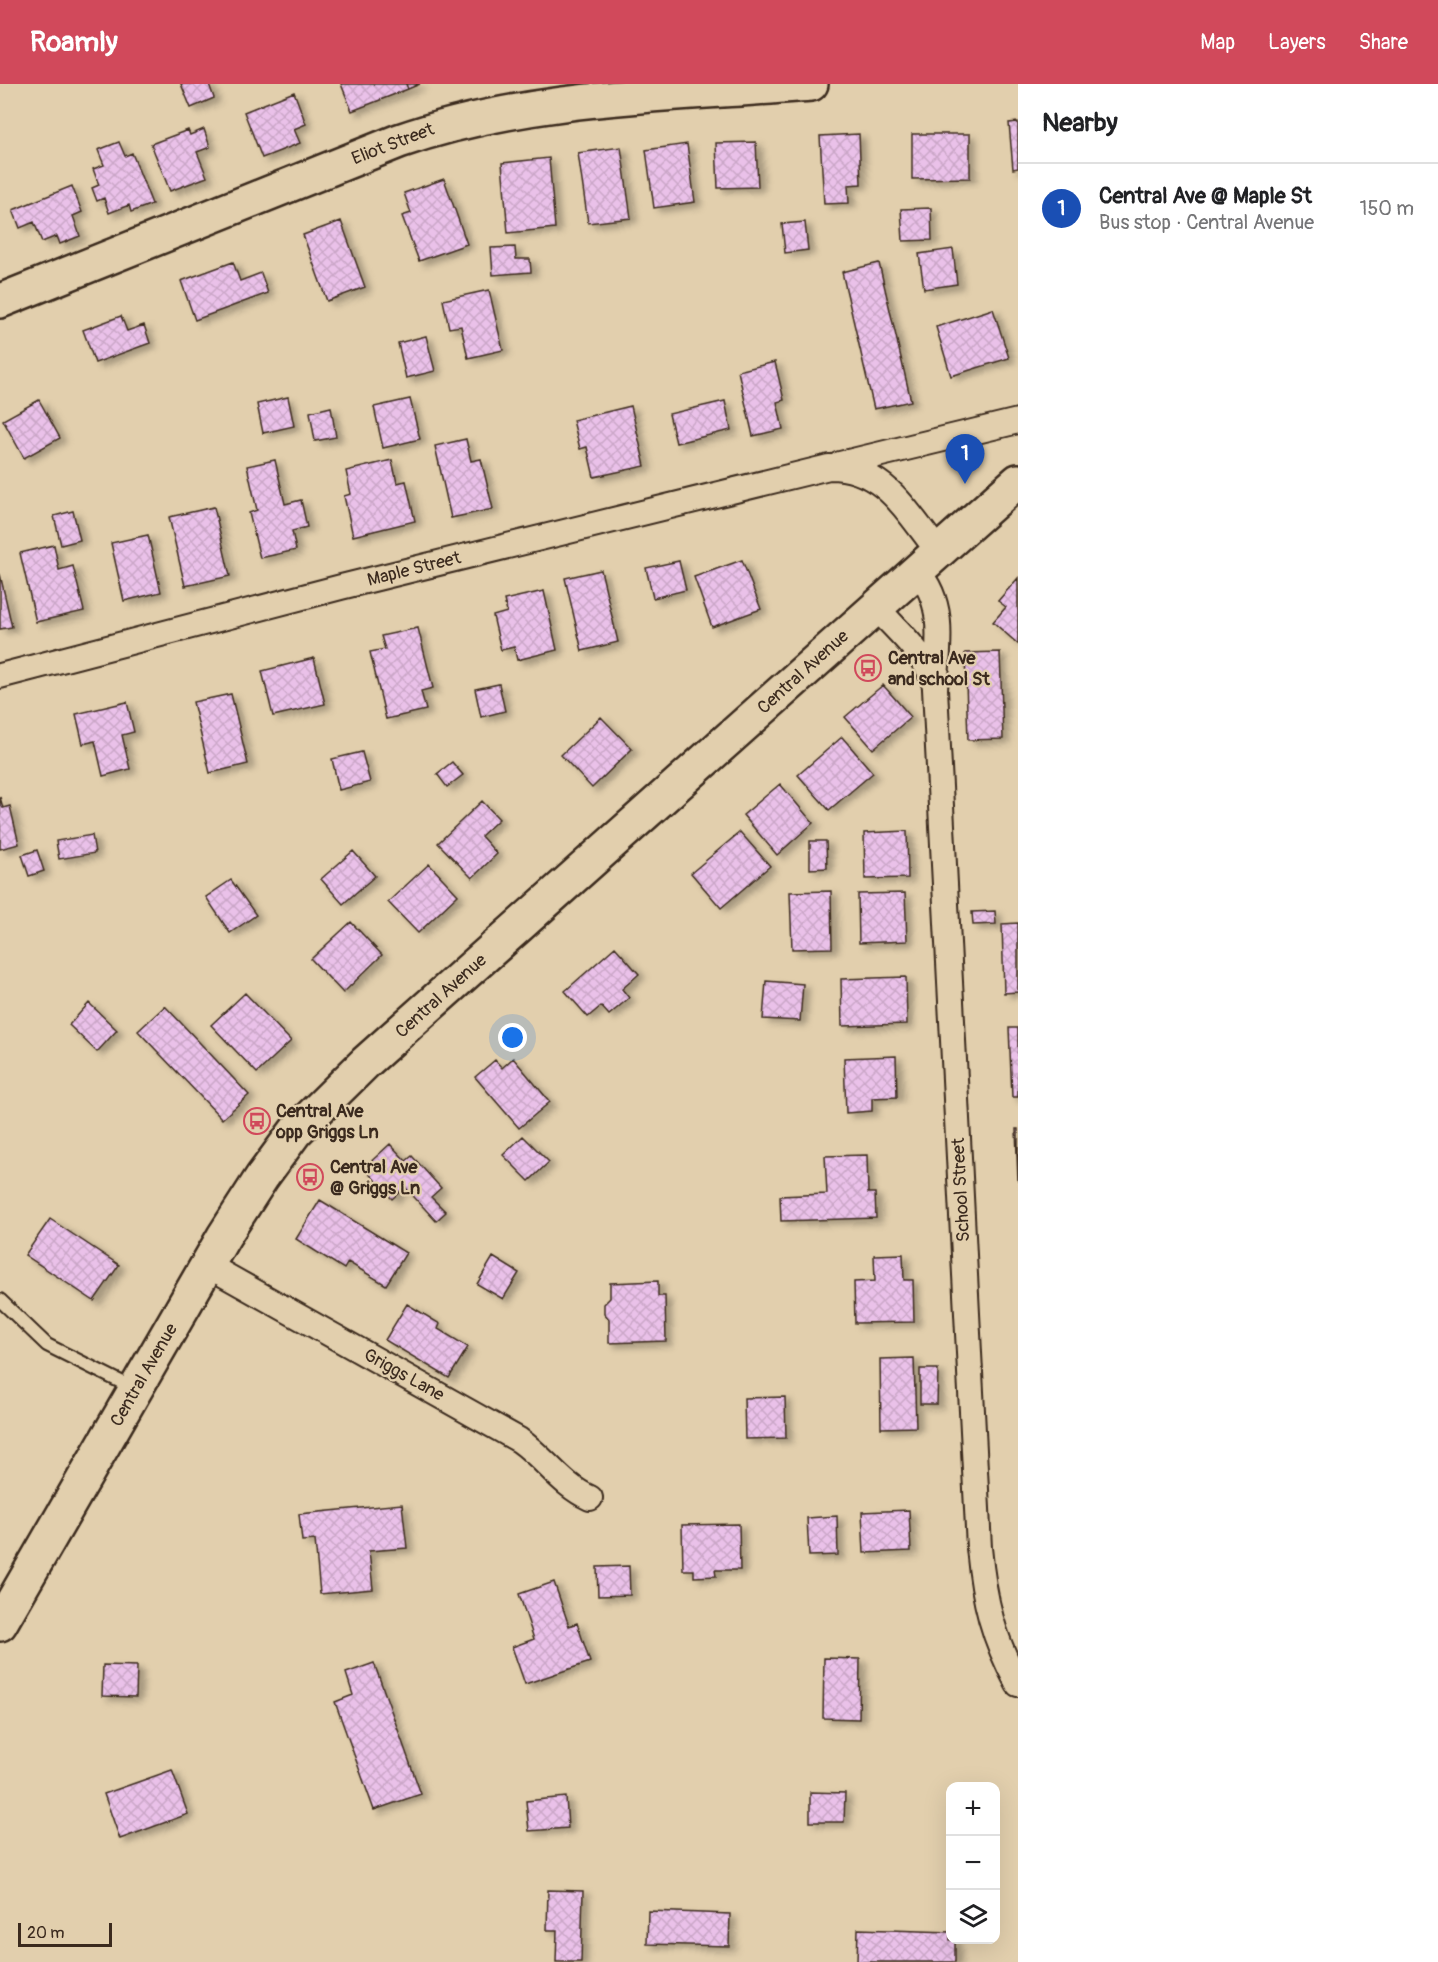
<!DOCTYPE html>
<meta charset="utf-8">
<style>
:root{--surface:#fff;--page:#f6f6f6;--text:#202124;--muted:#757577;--line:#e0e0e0;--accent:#d1495b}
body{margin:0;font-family:Pangolin,sans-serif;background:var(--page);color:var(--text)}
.controls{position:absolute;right:18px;bottom:18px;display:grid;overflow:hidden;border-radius:12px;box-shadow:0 6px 24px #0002}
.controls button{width:54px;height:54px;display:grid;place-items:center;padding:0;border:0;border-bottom:2px solid var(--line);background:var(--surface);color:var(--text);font:30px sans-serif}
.scale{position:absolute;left:18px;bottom:15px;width:94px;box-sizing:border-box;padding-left:6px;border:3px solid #3b2a1e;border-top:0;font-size:16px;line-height:21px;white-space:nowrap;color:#3b2a1e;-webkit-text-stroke:4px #e2cfad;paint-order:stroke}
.you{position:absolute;left:513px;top:954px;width:21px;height:21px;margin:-15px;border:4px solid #fff;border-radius:50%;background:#1a73e8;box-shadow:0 0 0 9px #1a73e833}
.badge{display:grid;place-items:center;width:39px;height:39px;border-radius:50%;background:var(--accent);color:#fff;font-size:20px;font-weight:700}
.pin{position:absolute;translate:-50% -50px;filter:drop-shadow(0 2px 3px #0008)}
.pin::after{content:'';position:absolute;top:32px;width:21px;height:18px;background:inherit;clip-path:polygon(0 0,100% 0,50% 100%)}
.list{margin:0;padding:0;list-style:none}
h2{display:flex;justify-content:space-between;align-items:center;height:78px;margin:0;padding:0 24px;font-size:26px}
h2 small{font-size:20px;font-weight:400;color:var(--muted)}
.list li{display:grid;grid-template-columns:39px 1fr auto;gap:18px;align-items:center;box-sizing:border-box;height:90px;padding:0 24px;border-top:2px solid var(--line)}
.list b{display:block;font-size:22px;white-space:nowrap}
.list p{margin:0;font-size:20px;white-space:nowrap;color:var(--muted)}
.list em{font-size:20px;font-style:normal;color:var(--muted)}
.icon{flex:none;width:33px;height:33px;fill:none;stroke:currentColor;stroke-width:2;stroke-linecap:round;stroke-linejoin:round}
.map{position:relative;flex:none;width:1018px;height:1878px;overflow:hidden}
header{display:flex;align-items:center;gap:36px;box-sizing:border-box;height:84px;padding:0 30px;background:var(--accent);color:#fff}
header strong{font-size:28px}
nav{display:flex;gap:33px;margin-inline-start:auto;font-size:21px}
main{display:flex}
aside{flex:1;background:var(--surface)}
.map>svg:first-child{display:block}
.building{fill:url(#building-cross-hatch);stroke:#3b2a1e;stroke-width:1.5;filter:url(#shadow)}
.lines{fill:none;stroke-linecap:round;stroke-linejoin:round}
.lane-casing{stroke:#3b2a1e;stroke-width:16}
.street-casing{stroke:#3b2a1e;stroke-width:28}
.secondary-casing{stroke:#3b2a1e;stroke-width:38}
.lane{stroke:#e2cfad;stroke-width:12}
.street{stroke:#e2cfad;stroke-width:24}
.secondary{stroke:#e2cfad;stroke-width:33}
.labels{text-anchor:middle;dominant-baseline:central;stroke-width:4.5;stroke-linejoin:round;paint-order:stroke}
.street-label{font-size:18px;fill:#3b2a1e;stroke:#e2cfad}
.poi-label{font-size:18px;font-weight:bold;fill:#3b2a1e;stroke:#e2cfad;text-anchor:start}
</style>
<header>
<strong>Roamly</strong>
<nav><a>Map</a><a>Layers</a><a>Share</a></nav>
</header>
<main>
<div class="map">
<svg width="1018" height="1878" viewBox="0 0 1018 1878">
<defs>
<pattern id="building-cross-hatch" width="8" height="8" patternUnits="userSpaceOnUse" patternTransform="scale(1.5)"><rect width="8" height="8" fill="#eac1e9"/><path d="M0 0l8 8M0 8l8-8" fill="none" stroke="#caa6c7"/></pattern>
<filter id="shadow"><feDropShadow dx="6" dy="4" stdDeviation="3" flood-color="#0004"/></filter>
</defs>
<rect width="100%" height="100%" fill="#e2cfad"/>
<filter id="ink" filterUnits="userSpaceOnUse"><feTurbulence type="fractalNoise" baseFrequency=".0167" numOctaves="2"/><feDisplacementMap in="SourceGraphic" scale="12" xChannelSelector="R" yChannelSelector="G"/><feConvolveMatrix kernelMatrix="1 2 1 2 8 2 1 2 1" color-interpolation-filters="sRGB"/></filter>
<g filter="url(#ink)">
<!-- building -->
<path class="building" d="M181,0H209L214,14L191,24Z
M341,0H406L408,5L352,27Z
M406,0H420L408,5Z
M294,8L306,40L294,45L300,59L262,74L244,28Z
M1018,38V84L1013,85L1009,39Z
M204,45L210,63L197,68L207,93L170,107L151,60L188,46L190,51Z
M859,50L861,100L848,101L849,119L824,120L820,52Z
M912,50H970V94L912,95Z
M119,58L125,72L132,69L152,120L131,128L129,121L109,129L104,114L97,117L92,104L99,101L93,85L104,81L98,66Z
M756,58L758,103L718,104L716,59Z
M687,60L695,118L654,124L646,66Z
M621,63L631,134L588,139L578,69Z
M549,74L555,144L508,149L502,79Z
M444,95L467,160L419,177L402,132L411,129L404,109Z
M72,102L82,128L73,132L80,152L60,160L57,152L42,158L34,138L20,144L13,126Z
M931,124L932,156L903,157L901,125Z
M341,137L365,203L327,217L303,151Z
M805,138L808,166L785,169L782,140Z
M515,163L516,175H530L531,188L493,191L491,164Z
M953,165L957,200L924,205L919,170Z
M233,178L240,197L261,189L268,209L195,236L181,197Z
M879,179L911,317L874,325L842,188Z
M489,206L503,266L468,274L461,242L449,244L443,216Z
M993,225L1009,274L951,292L936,243Z
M121,232L127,247L144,241L150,259L95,279L83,246Z
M426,252L435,287L406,294L398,259Z
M775,278L784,316L777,318L783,345L753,352L738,287Z
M288,313L294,342L263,349L257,320Z
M410,315L420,355L383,364L374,323Z
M39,316L60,354L24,374L3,336Z
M725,317L731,346L676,359L669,330Z
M631,322L645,382L594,393L587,363L580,365L573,336Z
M331,323L336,353L315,357L310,328Z
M466,355L471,377L481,375L493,425L451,434L435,362Z
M275,376L285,420L301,416L307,443L292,447L296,466L260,474L249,429L257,426L247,382Z
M392,376L397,399L406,397L415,437L353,452L344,412L351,410L346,387Z
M214,423L230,492L185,502L169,433Z
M73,427L80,456L61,461L54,432Z
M148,451L161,508L124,517L111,459Z
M54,461L59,486L73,482L84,527L36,538L20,469Z
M742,476L761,525L712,543L694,493Z
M679,477L686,506L653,514L646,484Z
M601,486L618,558L582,567L565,494Z
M0,490L12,543L0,545Z
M1018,494V560L993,538L1006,523L998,517Z
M544,507L557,566L517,576L514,563L501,566L493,532L507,528L504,516Z
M418,544L433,604L421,607L426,626L386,635L370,568L385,565L381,552Z
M1000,568L1003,655L968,656L965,569Z
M314,574L325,620L273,632L262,587Z
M499,600L505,627L481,633L475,605Z
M883,601L911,633L873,665L845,633Z
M231,610L248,680L210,689L193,618Z
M127,618L134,648L122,651L130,685L103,692L95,657L83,660L76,630Z
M601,633L632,665L592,704L561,671Z
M842,653L873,689L829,726L798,691Z
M362,668L370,698L339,706L332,675Z
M452,678L463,691L447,703L437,690Z
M780,700L813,739L777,771L743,731Z
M0,713L3,724L10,722L19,760L0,765Z
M482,717L499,735L481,752L497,770L472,794L438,759Z
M907,747L908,794L865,795L864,749Z
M740,748L770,782L721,824L691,789Z
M92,751L95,769L59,775L56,757Z
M810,757H826L827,784L810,785Z
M37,766L44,787L29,792L22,771Z
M353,767L375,792L343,820L321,795Z
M429,780L458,811L418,849L388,818Z
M231,796L256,831L230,849L206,813Z
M831,807L832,864L792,865L790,808Z
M905,809L907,857L859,859L858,810Z
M995,827L996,840L973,841L972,828Z
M351,838L382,871L343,909L311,875Z
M1018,839V908L1004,909L1002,840Z
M615,863L639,890L622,905L629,914L609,931L601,922L588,933L565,907Z
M906,893L907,940L842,942L841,895Z
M766,897L803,900L800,937L763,935Z
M245,909L291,957L257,989L211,941Z
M89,919L117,946L97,968L69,941Z
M165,922L249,1011L222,1035L138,947Z
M1009,944H1018V1013H1012Z
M896,972L897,1013L872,1014V1027L846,1029L844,974Z
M513,974L550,1018L519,1044L475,993L495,976L502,984Z
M1016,1045H1018V1098Z
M523,1052L549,1078L529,1097L503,1071Z
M390,1060L406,1077L412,1072L441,1104L431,1113L446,1128L436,1137L405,1103L392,1115L364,1084Z
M867,1071L868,1109H875L876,1134L781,1137L780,1112L827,1110L825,1072Z
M320,1116L406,1169L386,1201L348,1178L344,1185L296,1155Z
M50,1135L119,1181L94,1217L25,1171Z
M903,1170L904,1196H913L914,1238L855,1239L854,1198L875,1197L874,1171Z
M493,1173L519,1189L503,1215L477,1200Z
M658,1197V1212H665L666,1257L609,1259V1235L604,1229V1220L610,1214V1199Z
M407,1220L440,1240L438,1245L468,1263L449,1294L385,1256Z
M914,1274L916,1343L881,1344L880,1275Z
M920,1285H938L937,1320H920Z
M785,1313L786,1354L745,1355L744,1314Z
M402,1420L407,1464L369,1467L373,1505L320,1510L315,1456L302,1457L299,1430Z
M909,1426L911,1467L864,1469L862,1428Z
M837,1432L838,1471L809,1472L807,1434Z
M739,1440L740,1486H715L716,1492L694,1493V1486H683L682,1441Z
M629,1482L630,1511L598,1512L597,1483Z
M554,1498L569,1542L577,1539L590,1578L525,1600L512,1563L534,1555L519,1510Z
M824,1574L860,1575L859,1635L823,1634Z
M374,1579L421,1710L374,1726L335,1618L353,1611L346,1589Z
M103,1581L137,1582L136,1613L102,1612Z
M172,1686L188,1730L120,1755L104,1710Z
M810,1708L845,1709L844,1738H810Z
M566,1713L568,1744L529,1747L526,1717Z
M548,1806L583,1807L581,1878H556L557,1846H547Z
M648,1827L730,1830L729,1862L647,1860Z
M858,1845L950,1848V1856H955V1878H857Z"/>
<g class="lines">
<defs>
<path id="lane" d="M0,1216L47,1261L135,1305"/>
<path id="street" d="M840,380L1018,337
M917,487C947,520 938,564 935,605L979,1464C984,1517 993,1554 1018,1600
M876,523C897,547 927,571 935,602
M0,592L341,503L829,383C885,383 907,429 939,468
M207,1181L519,1356C545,1374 561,1401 590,1414"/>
<path id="secondary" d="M0,217L399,57C530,11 673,11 811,0
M0,1540L224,1152L262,1093L295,1048L366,978L1018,397"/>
</defs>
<!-- lane casing -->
<use href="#lane" class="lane-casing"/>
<!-- street casing -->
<use href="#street" class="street-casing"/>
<!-- secondary casing -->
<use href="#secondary" class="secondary-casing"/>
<!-- lane -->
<use href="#lane" class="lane"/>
<!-- street -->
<use href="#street" class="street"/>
<!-- secondary -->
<use href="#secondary" class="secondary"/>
</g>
</g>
<!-- icons -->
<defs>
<symbol id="bus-ring" viewBox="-11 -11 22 22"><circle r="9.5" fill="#e2cfad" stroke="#d1495b" stroke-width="1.5"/><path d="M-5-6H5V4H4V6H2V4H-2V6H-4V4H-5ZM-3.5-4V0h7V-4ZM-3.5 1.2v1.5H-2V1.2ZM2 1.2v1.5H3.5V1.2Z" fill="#d1495b"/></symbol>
</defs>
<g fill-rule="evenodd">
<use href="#bus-ring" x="853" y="569" width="30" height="30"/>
<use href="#bus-ring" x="242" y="1022" width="30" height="30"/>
<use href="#bus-ring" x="295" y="1078" width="30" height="30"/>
</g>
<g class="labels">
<!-- street labels -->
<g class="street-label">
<text transform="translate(393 60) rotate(-21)">Eliot Street</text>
<text transform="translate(414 485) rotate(-14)">Maple Street</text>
<text transform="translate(803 588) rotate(-42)">Central Avenue</text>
<text transform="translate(441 912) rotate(-42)">Central Avenue</text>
<text transform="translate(961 1106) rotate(-93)">School Street</text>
<text transform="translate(144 1291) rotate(-60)">Central Avenue</text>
<text transform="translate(404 1291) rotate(29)">Griggs Lane</text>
</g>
<!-- poi labels -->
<g class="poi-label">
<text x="888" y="574">Central Ave<tspan x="888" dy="21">and school St</tspan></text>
<text x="276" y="1027">Central Ave<tspan x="276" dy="21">opp Griggs Ln</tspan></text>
<text x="330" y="1083">Central Ave<tspan x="330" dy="21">@ Griggs Ln</tspan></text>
</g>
</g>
</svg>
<div class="controls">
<button>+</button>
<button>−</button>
<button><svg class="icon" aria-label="layers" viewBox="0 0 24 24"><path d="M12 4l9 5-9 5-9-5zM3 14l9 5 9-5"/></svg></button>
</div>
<div class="scale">20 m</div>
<div class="you"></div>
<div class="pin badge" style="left:965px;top:400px;background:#1a4fb4">1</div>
</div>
<aside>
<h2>Nearby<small></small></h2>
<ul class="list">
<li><span class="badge" style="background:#1a4fb4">1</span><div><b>Central Ave @ Maple St</b><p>Bus stop · Central Avenue</p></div><em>150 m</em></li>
</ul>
</aside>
</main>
